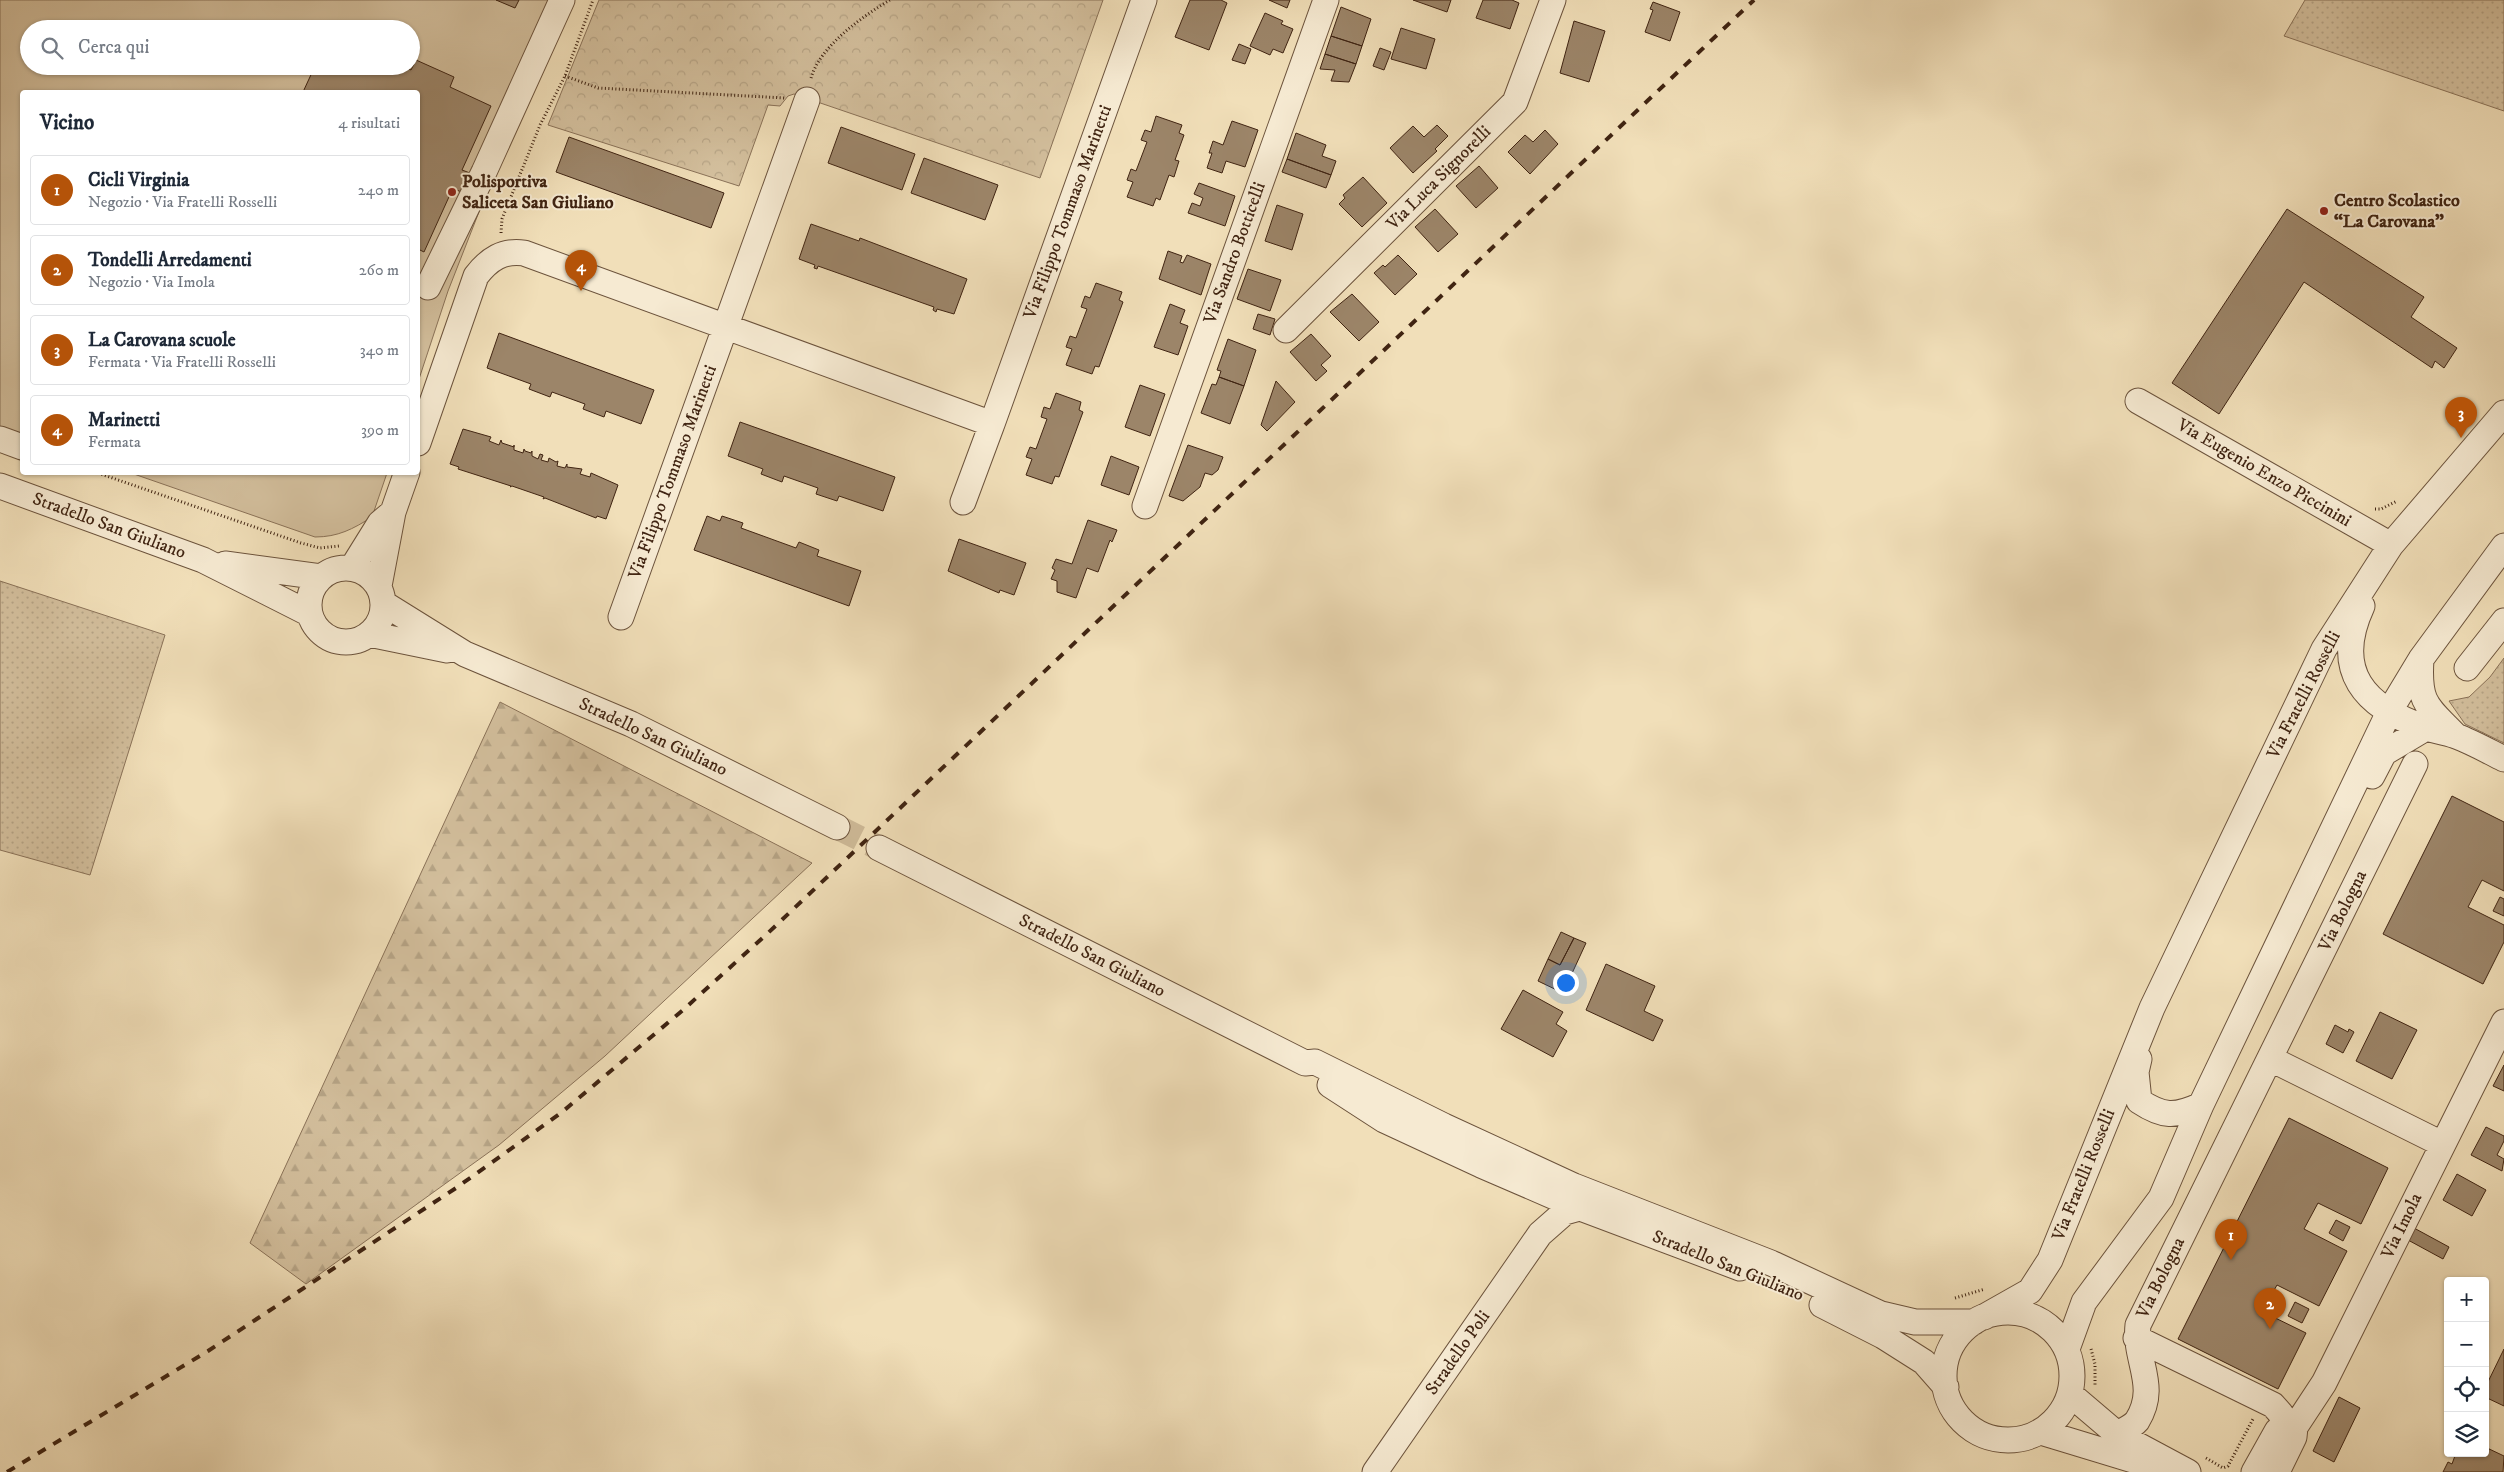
<!DOCTYPE html>
<html lang="it">
<meta charset="utf-8">
<style>
:root{--surface:#fff;--page:#f2f2f3;--text:#1f2937;--muted:#747a83;--line:#e0e1e3;--accent:#b45309}
body{margin:0;font-family:"IM FELL DW Pica",serif;background:var(--page);color:var(--text)}
.controls{position:absolute;right:15px;bottom:15px;display:grid;overflow:hidden;border-radius:5px;box-shadow:0 1px 4px #0004}
.controls button{width:45px;height:45px;display:grid;place-items:center;padding:0;border:0;border-bottom:1px solid var(--line);background:var(--surface);color:var(--text);font:25px sans-serif}
.you{position:absolute;left:1565px;top:982px;width:18px;height:18px;margin:-12px;border:4px solid #fff;border-radius:50%;background:#1a73e8;box-shadow:0 0 0 8px #1a73e833}
.badge{display:grid;place-items:center;width:32px;height:32px;border-radius:50%;background:var(--accent);color:#fff;font-size:16px;font-weight:700}
.pin{position:absolute;translate:-50% -41px;filter:drop-shadow(0 1px 2px #0008)}
.pin::after{content:'';position:absolute;top:26px;width:18px;height:15px;background:inherit;clip-path:polygon(0 0,100% 0,50% 100%)}
.list{margin:0;padding:0;list-style:none}
h2{display:flex;justify-content:space-between;align-items:center;height:65px;margin:0;padding:0 20px;font-size:21px}
h2 small{font-size:16px;font-weight:400;color:var(--muted)}
.list li{display:grid;grid-template-columns:32px 1fr auto;gap:15px;align-items:center;box-sizing:border-box;height:70px;margin:0 10px 10px;padding:0 10px;border:1px solid var(--line);border-radius:5px}
.list b{display:block;font-size:19px;white-space:nowrap}
.list p{margin:0;font-size:16px;white-space:nowrap;color:var(--muted)}
.list em{font-size:16px;font-style:normal;color:var(--muted)}
.icon{flex:none;width:28px;height:28px;fill:none;stroke:currentColor;stroke-width:2;stroke-linecap:round;stroke-linejoin:round}
.map{position:relative;flex:none;width:2504px;height:1472px;overflow:hidden}
.search{position:absolute;background:var(--surface);box-shadow:0 1px 4px #0004;left:20px;top:20px;width:400px;height:55px;display:flex;align-items:center;gap:12px;box-sizing:border-box;padding:0 18px;border-radius:28px;color:var(--muted);font-size:19px}
.panel{position:absolute;background:var(--surface);box-shadow:0 1px 4px #0004;left:20px;top:90px;width:400px;height:385px;border-radius:5px}
.map>svg:first-child{display:block}
.grass{fill:url(#grass-dots);stroke:#8a7258}
.forest{fill:url(#forest-firs);stroke:#8a7258}
.park{fill:url(#park-crowns);stroke:#8a7258}
.pitch{fill:#d3bf9d;stroke:#8a7258;fill-rule:evenodd}
.building{fill:#9c8569;stroke:#402412}
.lines{fill:none;stroke-linecap:round;stroke-linejoin:round}
.minor-tunnel{stroke:#ceba98;stroke-width:25;stroke-dasharray:25 12;stroke-linecap:butt}
.minor-casing{stroke:#6c533c;stroke-width:27}
.path{stroke:#402412;stroke-width:3;stroke-dasharray:1 2.5;stroke-linecap:butt}
.minor{stroke:#f6ead2;stroke-width:25}
.rail{stroke:#402412;stroke-width:4;stroke-dasharray:9 9;stroke-linecap:butt}
.poi-dot{fill:#8f2418;stroke:#f6ead2;stroke-width:2}
.labels{text-anchor:middle;dominant-baseline:central;stroke-width:4;stroke-linejoin:round;paint-order:stroke}
.street-label{font-size:18px;fill:#402412;stroke:#f6ead2}
.poi-label{font-size:18px;font-weight:bold;fill:#402412;stroke:#f6ead2;text-anchor:start}
</style>
<div class="map">
<svg width="2504" height="1472" viewBox="0 0 2504 1472">
<defs>
<pattern id="grass-dots" width="8" height="8" patternUnits="userSpaceOnUse" patternTransform="scale(1.25)"><rect width="8" height="8" fill="#d3bf9d"/><path d="M2 2h.1M6 6h.1" fill="none" stroke="#b6a486" stroke-width="1.8" stroke-linecap="round"/></pattern>
<pattern id="forest-firs" width="22" height="20" patternUnits="userSpaceOnUse" patternTransform="scale(1.25)"><rect width="22" height="20" fill="#d3bf9d"/><path d="M5 1l3.5 6h-7zM16 11l3.5 6h-7z" fill="#b6a486"/></pattern>
<pattern id="park-crowns" width="20" height="18" patternUnits="userSpaceOnUse" patternTransform="scale(1.25)"><rect width="20" height="18" fill="#d3bf9d"/><path d="M2 6a3 3 0 1 1 6 0M12 15a3 3 0 1 1 6 0" fill="none" stroke="#b6a486"/></pattern>
</defs>
<rect width="100%" height="100%" fill="#f1dfb9"/>
<filter id="stains"><feTurbulence type="fractalNoise" baseFrequency=".004" numOctaves="4"/><feColorMatrix values="0 0 0 0 .2 0 0 0 0 .09 0 0 0 0 .02 0 0 0 .5 -.17"/></filter>
<radialGradient id="worn" r=".72"><stop offset=".6" stop-color="#630" stop-opacity="0"/><stop offset="1" stop-color="#630" stop-opacity=".3"/></radialGradient>
<!-- grass -->
<path class="grass" d="M2305,0H2504V111L2284,36Z
M0,581L165,635L90,875L0,850Z
M2504,658V743L2465,724L2449,701L2469,697L2490,677Z"/>
<!-- forest -->
<path class="forest" d="M500,702L812,863L605,1056L499,1145L306,1284L250,1243Z"/>
<!-- park -->
<path class="park" d="M599,0H1103L1040,178L794,94L788,96L780,106L768,105L739,186L548,125Z"/>
<!-- pitch -->
<path class="pitch" d="M0,0H562L448,291L418,382V92H22V435L0,427ZM29,29H411V66H29Z
M131,473H387L372,517C353,529 338,537 315,537Z"/>
<!-- building -->
<path class="building" d="M496,0H519L515,8Z
M1190,0H1221L1227,3L1209,50L1175,37Z
M1269,0H1290L1287,8Z
M1413,0H1451L1447,12Z
M1483,0H1512L1519,3L1510,29L1476,18Z
M1653,2L1680,12L1670,41L1645,32L1653,10L1650,9Z
M1341,7L1371,19L1362,46L1331,36Z
M1265,13L1283,21L1281,24L1293,29L1283,53L1273,49L1270,55L1250,46Z
M1574,21L1605,31L1589,82L1560,73Z
M1401,28L1435,39L1426,69L1391,59Z
M1331,36L1362,46L1356,64L1325,54Z
M1239,44L1251,49L1245,64L1232,60Z
M1380,48L1391,52L1384,70L1373,66Z
M1325,54L1356,64L1349,82L1331,81L1335,70L1320,69Z
M416,60L454,77L450,87L491,106L462,170L470,173L461,192L453,188L424,252L418,249V92H303L315,66H403L411,70Z
M1156,116L1182,125L1179,133L1184,135L1175,160L1179,161L1174,177L1169,175L1160,200L1156,198L1153,206L1127,197L1133,182L1127,180L1131,169L1136,171L1147,142L1141,140L1145,130L1151,132Z
M1232,121L1258,130L1245,167L1226,161L1222,173L1207,168L1212,153H1209L1213,141L1223,145Z
M1437,125L1448,136L1435,149L1437,151L1413,173L1390,148L1413,126L1424,137Z
M841,127L915,154L902,190L828,163Z
M1545,130L1558,144L1530,174L1508,152L1525,135L1533,142Z
M1296,133L1326,145L1322,156L1336,161L1331,175L1287,159Z
M569,137L724,193L711,228L556,172Z
M924,158L998,185L985,220L911,193Z
M1287,159L1331,175L1326,188L1282,172Z
M1479,166L1498,188L1476,208L1456,186Z
M1363,177L1387,203L1362,227L1339,204L1345,198L1343,195Z
M1199,183L1235,196L1225,226L1188,213L1192,203L1200,206L1203,198L1194,194Z
M1277,205L1303,214L1292,250L1265,241Z
M1435,209L1458,234L1438,252L1415,227Z
M2287,209L2424,297L2411,317L2457,348L2444,368L2435,361L2432,368L2304,282L2219,414L2172,383Z
M811,224L859,241L860,238L967,279L954,314L937,309L936,312L933,310L934,307L818,266L817,269L814,268L815,265L799,259Z
M1168,251L1182,256L1180,262L1183,263L1187,255L1211,264L1201,295L1159,279Z
M1398,255L1417,274L1395,295L1374,273L1383,265L1385,267Z
M1248,269L1281,280L1270,311L1237,299Z
M1096,283L1122,292L1119,300L1123,302L1099,367L1095,366L1092,374L1066,365L1072,349L1066,347L1070,336L1076,338L1087,309L1081,307L1085,296L1090,298Z
M1352,294L1379,322L1359,341L1330,312Z
M1170,304L1185,310L1180,323L1188,326L1178,355L1154,347Z
M1258,314L1275,319L1270,335L1253,329Z
M499,333L654,390L641,424L606,411L604,417L583,409L585,404L552,392L550,397L529,389L531,384L487,368Z
M1311,334L1331,356L1321,365L1327,371L1316,381L1290,352Z
M1228,339L1256,350L1244,386L1219,377L1221,371L1217,370Z
M1219,377L1244,386L1230,424L1201,413L1212,384L1216,385Z
M1276,381L1295,402L1267,431L1261,425Z
M1140,385L1165,394L1150,436L1125,427Z
M1056,393L1081,402L1079,410L1083,412L1059,477L1055,476L1052,484L1026,475L1032,459L1026,457L1030,447L1036,449L1047,419L1041,417L1044,407L1050,409Z
M740,422L895,477L883,511L839,496L837,501L816,494L818,488L784,476L782,482L761,474L763,469L728,456Z
M463,429L491,437L489,441L499,445L501,440L502,443L514,447V445V450L523,453L524,449L525,451L531,453L532,451V456L538,459L540,454L543,455L541,460L548,462L549,458L556,462L558,461L557,466L565,468L567,464V467L582,469L580,474L590,477L591,473L618,485L606,519L597,516L596,518L545,498L543,499L544,497L512,486L510,487L511,486L458,469L459,467L450,464Z
M1188,445L1223,457L1218,470L1212,475L1205,473L1200,487L1183,501L1169,496Z
M1111,456L1139,467L1129,495L1101,485Z
M707,516L720,521L722,516L743,523L741,528L796,548L799,542L819,550L817,556L861,571L849,606L694,550Z
M1088,520L1117,530L1112,542L1110,540L1098,572L1087,568L1076,598L1057,592V581L1051,579L1055,570L1052,568L1056,559L1072,564Z
M959,539L1026,563L1014,595L1000,590L999,593L948,571Z
M2452,796L2504,822V891L2482,880L2468,907L2504,925V942L2483,984L2383,934Z
M2500,897L2504,899V916L2493,911Z
M1561,932L1574,938L1560,965L1548,959Z
M1574,938L1586,943L1563,993L1538,981L1548,959L1560,965Z
M1606,964L1655,986L1644,1011L1663,1020L1653,1041L1586,1010Z
M1523,990L1563,1012L1556,1024L1567,1031L1553,1057L1501,1029Z
M2380,1012L2417,1030L2392,1079L2356,1061Z
M2335,1025L2348,1032L2349,1029L2354,1032L2343,1053L2326,1044Z
M2504,1065V1091L2493,1086Z
M2289,1118L2388,1168L2361,1224L2318,1203L2304,1229L2347,1251L2319,1306L2277,1285L2268,1301L2263,1312L2306,1333L2278,1389L2178,1339Z
M2486,1127L2504,1136V1141L2497,1155L2504,1159L2502,1171L2471,1155Z
M2457,1174L2486,1190L2472,1216L2443,1200Z
M2336,1220L2350,1227L2343,1241L2329,1233Z
M2414,1228L2449,1247L2443,1259L2408,1240Z
M2295,1302L2309,1309L2302,1323L2288,1316Z
M2504,1349V1406L2485,1397V1388Z
M2339,1397L2360,1408L2334,1462L2313,1451Z
M2485,1447L2504,1456L2503,1472H2443L2448,1462L2452,1464L2456,1453H2485Z"/>
<g class="lines">
<!-- minor-tunnel -->
<path class="minor-tunnel" d="M837,827L879,848"/>
<defs>
<path id="minor" d="M428,287L484,172L562,0
M1286,330L1515,102L1553,0
M2138,401L2391,545
M0,439L22,447
M418,443L476,276C489,259 503,250 524,253L992,424L1144,0
M0,486L203,560L310,614
M963,502L992,424
M1145,506L1326,0
M225,564L321,577
M309 605a37 37 0 1 1 74 0a37 37 0 1 1-74 0Z
M352,568L380,523L393,512
M379,586L393,512L407,472
M383,603L465,654L631,724L837,827
M2362,606C2332,671 2364,707 2426,728C2436,731 2446,732 2456,736C2472,742 2488,751 2504,759
M621,617L807,100
M369,634L447,650
M2421,659C2418,704 2427,706 2456,736
M2467,668L2504,621
M2372,776L2384,753L2426,728
M879,848L1305,1063L1315,1062L1444,1126L1574,1186L1771,1263L1881,1314L1915,1322H1974
M2139,1059L2136,1072L2139,1101C2163,1117 2175,1117 2201,1105
M2271,1059L2442,1144
M1330,1085L1384,1120L1481,1165L1578,1207L1740,1268
M1822,1305L1883,1336L1924,1362L1946,1387
M1944 1376a64 64 0 1 1 128 0a64 64 0 1 1-128 0Z
M1984,1317L2030,1291L2050,1260L2152,1008L2324,649L2391,545L2504,413
M2136,1338L2273,1405L2281,1414L2285,1429
M2067,1349L2084,1302L2161,1198L2201,1105L2389,712L2421,659L2504,546
M2070,1394L2117,1434L2188,1472
M2041,1432L2156,1467
M2117,1434C2123,1431 2133,1426 2137,1421C2159,1386 2134,1361 2138,1325L2415,764
M1375,1472L1540,1234L1565,1212L1590,1205
M2254,1472L2277,1431L2295,1427
M2277,1472L2294,1437L2295,1427L2324,1383L2504,1022"/>
</defs>
<!-- minor casing -->
<use href="#minor" class="minor-casing"/>
<!-- path -->
<path class="path" d="M565,76L598,88L785,98
M811,78C820,46 863,16 890,0
M501,233L502,219L540,125L565,76L593,0
M95,472L301,543L320,548L339,546
M2375,509H2381L2397,501
M1955,1298L1985,1289
M2091,1349L2095,1364V1385
M2206,1458L2223,1468L2228,1466L2253,1419"/>
<!-- minor -->
<use href="#minor" class="minor"/>
<!-- rail -->
<path class="rail" d="M7,1472L208,1351L456,1188L561,1113L683,1010L768,933L1754,0"/>
</g>
<!-- markers -->
<g class="poi-dot">
<circle cx="452" cy="192" r="5"/>
<circle cx="2324" cy="211" r="5"/>
</g>
<g class="labels">
<!-- street labels -->
<g class="street-label">
<text transform="translate(1439 178) rotate(-45)">Via Luca Signorelli</text>
<text transform="translate(1068 212) rotate(-70)">Via Filippo Tommaso Marinetti</text>
<text transform="translate(1235 253) rotate(-70)">Via Sandro Botticelli</text>
<text transform="translate(673 472) rotate(-70)">Via Filippo Tommaso Marinetti</text>
<text transform="translate(2264 473) rotate(30)">Via Eugenio Enzo Piccinini</text>
<text transform="translate(109 526) rotate(20)">Stradello San Giuliano</text>
<text transform="translate(2304 695) rotate(-63)">Via Fratelli Rosselli</text>
<text transform="translate(653 737) rotate(25)">Stradello San Giuliano</text>
<text transform="translate(2343 911) rotate(-64)">Via Bologna</text>
<text transform="translate(1092 956) rotate(27)">Stradello San Giuliano</text>
<text transform="translate(2084 1175) rotate(-68)">Via Fratelli Rosselli</text>
<text transform="translate(2402 1226) rotate(-64)">Via Imola</text>
<text transform="translate(1728 1266) rotate(22)">Stradello San Giuliano</text>
<text transform="translate(2161 1278) rotate(-64)">Via Bologna</text>
<text transform="translate(1458 1353) rotate(-55)">Stradello Poli</text>
</g>
<!-- poi labels -->
<g class="poi-label">
<text x="462" y="182">Polisportiva<tspan x="462" dy="21">Saliceta San Giuliano</tspan></text>
<text x="2334" y="201">Centro Scolastico<tspan x="2334" dy="21">“La Carovana”</tspan></text>
</g>
</g>
<rect width="100%" height="100%" filter="url(#stains)"/>
<rect width="100%" height="100%" fill="url(#worn)"/>
</svg>
<div class="controls">
<button>+</button>
<button>−</button>
<button><svg class="icon" aria-label="locate" viewBox="0 0 24 24"><circle cx="12" cy="12" r="6"/><path d="M12 2v4M12 18v4M2 12h4M18 12h4"/></svg></button>
<button><svg class="icon" aria-label="layers" viewBox="0 0 24 24"><path d="M12 4l9 5-9 5-9-5zM3 14l9 5 9-5"/></svg></button>
</div>
<div class="you"></div>
<div class="pin badge" style="left:2231px;top:1260px">1</div>
<div class="pin badge" style="left:2270px;top:1329px">2</div>
<div class="pin badge" style="left:2461px;top:438px">3</div>
<div class="pin badge" style="left:581px;top:291px">4</div>
<div class="search"><svg class="icon" aria-label="search" viewBox="0 0 24 24"><circle cx="10" cy="10" r="6"/><path d="M15 15l6 6"/></svg>Cerca qui</div>
<section class="panel">
<h2>Vicino<small>4 risultati</small></h2>
<ul class="list">
<li><span class="badge">1</span><div><b>Cicli Virginia</b><p>Negozio · Via Fratelli Rosselli</p></div><em>240 m</em></li>
<li><span class="badge">2</span><div><b>Tondelli Arredamenti</b><p>Negozio · Via Imola</p></div><em>260 m</em></li>
<li><span class="badge">3</span><div><b>La Carovana scuole</b><p>Fermata · Via Fratelli Rosselli</p></div><em>340 m</em></li>
<li><span class="badge">4</span><div><b>Marinetti</b><p>Fermata</p></div><em>390 m</em></li>
</ul>
</section>
</div>
